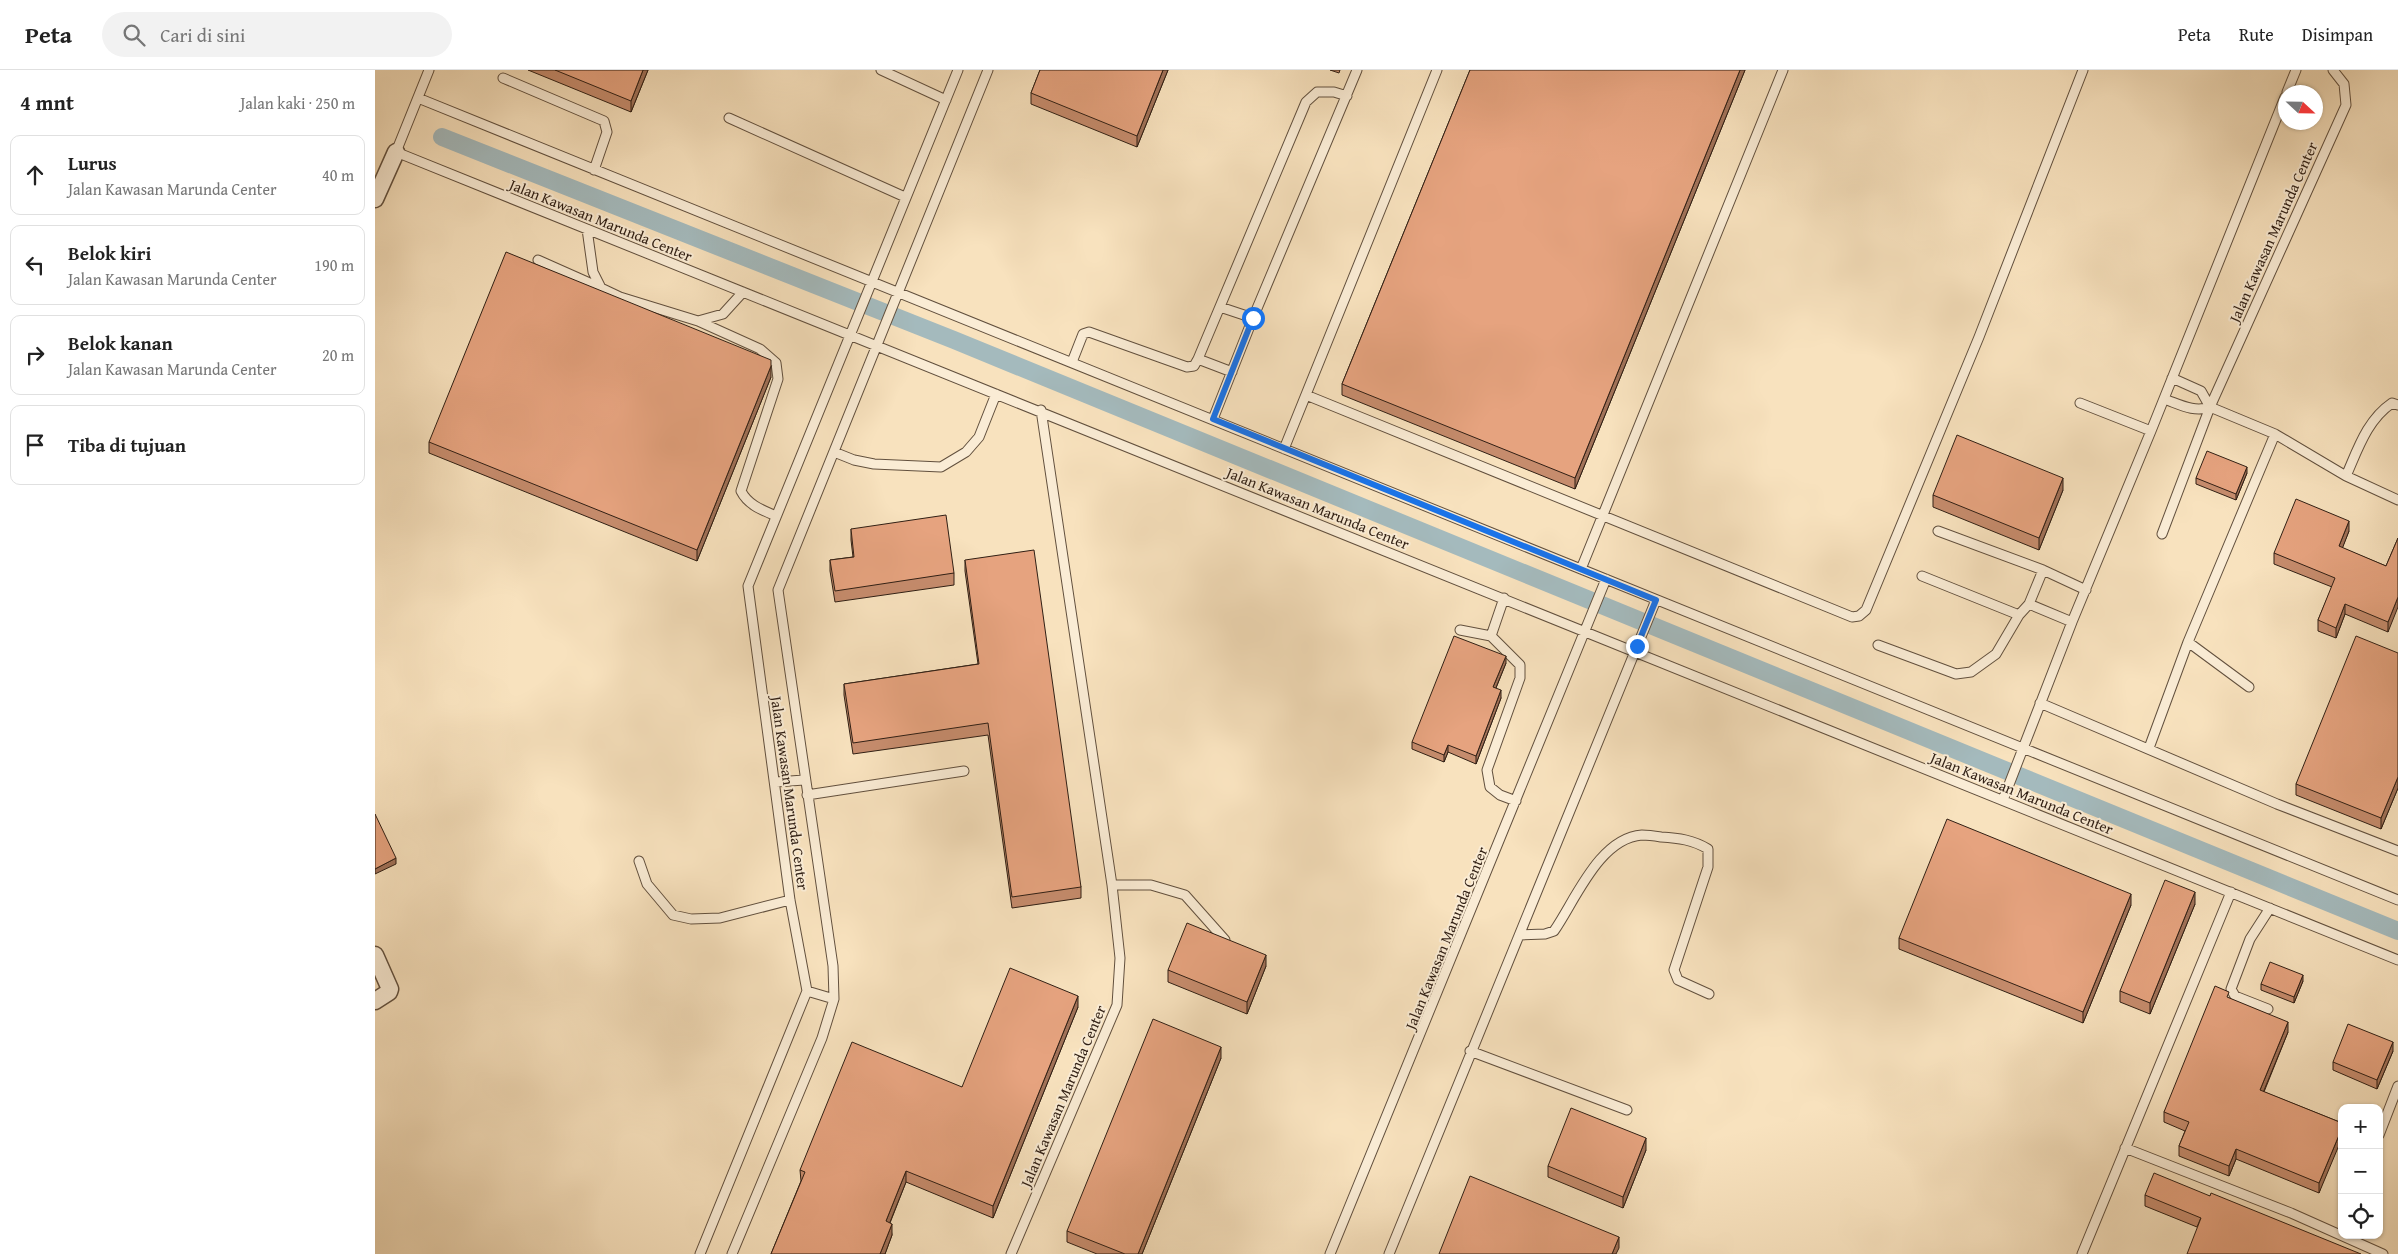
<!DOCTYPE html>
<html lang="id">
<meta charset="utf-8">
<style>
:root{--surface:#fff;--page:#f2f2f2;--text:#222;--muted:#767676;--line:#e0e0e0}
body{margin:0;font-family:"Gentium Book Plus",serif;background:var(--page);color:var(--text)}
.controls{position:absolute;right:15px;bottom:15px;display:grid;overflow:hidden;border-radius:10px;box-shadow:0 1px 4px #0004}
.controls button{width:45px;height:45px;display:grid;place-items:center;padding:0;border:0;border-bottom:1px solid var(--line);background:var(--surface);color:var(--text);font:25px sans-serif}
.compass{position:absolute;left:1903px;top:15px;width:45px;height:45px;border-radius:50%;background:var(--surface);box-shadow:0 1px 4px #0004;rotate:112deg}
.stop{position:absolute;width:15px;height:15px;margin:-11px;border:4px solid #1a73e8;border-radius:50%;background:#fff}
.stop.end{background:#1a73e8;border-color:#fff;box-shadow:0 1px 5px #0008}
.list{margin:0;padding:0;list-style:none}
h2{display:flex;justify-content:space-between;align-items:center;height:65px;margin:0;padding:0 20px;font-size:21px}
h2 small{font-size:16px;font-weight:400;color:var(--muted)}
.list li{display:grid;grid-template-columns:32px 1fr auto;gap:15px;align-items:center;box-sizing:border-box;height:80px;margin:0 10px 10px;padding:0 10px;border:1px solid var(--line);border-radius:10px}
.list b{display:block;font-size:19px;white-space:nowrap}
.list p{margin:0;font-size:16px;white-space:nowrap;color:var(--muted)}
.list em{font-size:16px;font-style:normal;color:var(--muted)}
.icon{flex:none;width:28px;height:28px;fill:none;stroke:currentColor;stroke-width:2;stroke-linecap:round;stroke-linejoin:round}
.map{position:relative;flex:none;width:2023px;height:1184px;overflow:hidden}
header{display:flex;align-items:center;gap:30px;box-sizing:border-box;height:70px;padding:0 25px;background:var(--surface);border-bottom:1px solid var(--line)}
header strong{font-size:24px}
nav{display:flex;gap:28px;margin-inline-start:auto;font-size:18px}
.search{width:350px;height:45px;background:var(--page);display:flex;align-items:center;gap:12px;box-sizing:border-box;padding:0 18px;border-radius:28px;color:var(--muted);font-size:19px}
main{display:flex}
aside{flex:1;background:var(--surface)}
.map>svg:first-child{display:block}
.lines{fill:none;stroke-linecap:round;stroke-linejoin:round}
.canal{stroke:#a4babd;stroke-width:18}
.lane-casing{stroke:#62503e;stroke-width:11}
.street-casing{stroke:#62503e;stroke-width:19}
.lane{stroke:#faecd5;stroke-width:9}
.street{stroke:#faecd5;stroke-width:16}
.wall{fill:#c68c6d;stroke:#301f14}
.shaded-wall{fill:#a17259;stroke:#301f14}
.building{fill:#e6a37f;stroke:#301f14}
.route{stroke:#1a73e8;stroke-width:6}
.labels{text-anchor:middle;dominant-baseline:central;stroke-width:4;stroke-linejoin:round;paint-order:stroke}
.street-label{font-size:15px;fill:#301f14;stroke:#faecd5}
</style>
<header>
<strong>Peta</strong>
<div class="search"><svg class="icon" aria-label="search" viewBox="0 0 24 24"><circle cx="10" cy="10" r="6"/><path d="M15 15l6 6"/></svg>Cari di sini</div>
<nav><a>Peta</a><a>Rute</a><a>Disimpan</a></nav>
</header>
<main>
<aside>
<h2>4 mnt<small>Jalan kaki · 250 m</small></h2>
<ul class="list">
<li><svg class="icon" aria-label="ahead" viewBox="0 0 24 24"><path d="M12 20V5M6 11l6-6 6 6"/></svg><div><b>Lurus</b><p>Jalan Kawasan Marunda Center</p></div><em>40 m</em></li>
<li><svg class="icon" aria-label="left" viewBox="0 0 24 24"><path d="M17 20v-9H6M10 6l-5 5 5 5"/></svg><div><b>Belok kiri</b><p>Jalan Kawasan Marunda Center</p></div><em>190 m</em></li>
<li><svg class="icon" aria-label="right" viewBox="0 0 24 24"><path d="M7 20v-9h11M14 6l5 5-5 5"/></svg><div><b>Belok kanan</b><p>Jalan Kawasan Marunda Center</p></div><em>20 m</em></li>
<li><svg class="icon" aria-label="arrive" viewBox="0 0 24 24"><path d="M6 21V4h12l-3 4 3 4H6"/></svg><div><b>Tiba di tujuan</b></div></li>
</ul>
</aside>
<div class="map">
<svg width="2023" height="1184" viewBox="0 0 2023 1184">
<rect width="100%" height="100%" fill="#f8e2be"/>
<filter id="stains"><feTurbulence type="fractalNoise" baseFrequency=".004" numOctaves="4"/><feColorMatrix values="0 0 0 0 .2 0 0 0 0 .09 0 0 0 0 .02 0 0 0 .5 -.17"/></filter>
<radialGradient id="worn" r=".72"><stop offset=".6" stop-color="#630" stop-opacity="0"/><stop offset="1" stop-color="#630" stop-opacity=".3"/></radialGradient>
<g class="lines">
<!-- canal -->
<path class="canal" d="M67,67L579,270L2023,861"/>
<defs>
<path id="lane" d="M54,0L21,82L2023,890
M506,0L571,30
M128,8L229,51L232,62L219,100
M1912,22L1921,0
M43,28L2023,830
M354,48L530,127
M212,159L218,202L226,218L245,227L323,251L348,244L368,222
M163,190L226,218
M845,237L878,248
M323,251L385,279L401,293L403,309L366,421C373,435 387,440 401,446
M697,292L708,264L714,262L812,297L819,296L823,289
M857,302L823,289L828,277L931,32L942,22H959L972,26
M1797,308L1826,321L1835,337
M931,325L1477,547L1484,546L1491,540L1604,267L1708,0
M1789,329C1804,334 1819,343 1835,337L1900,364L1971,406L2023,430
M1705,333L1776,361
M838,349L878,248L982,0
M909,379L1062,0
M459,382L479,390L499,394L566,397L591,382L604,367L621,324
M1971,406C1983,379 1992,350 2017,333L2023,335
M1563,461L1668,500L1711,520
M1787,464L1835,337L1971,35L1969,14L1958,0
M1206,499L1408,0
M1547,506L1644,545L1654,534L1668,500
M1129,528L1116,566L1145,595V608L1112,700L1115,717L1125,725L1141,731
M1654,534L1697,552
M1085,560L1116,566
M1503,575L1581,604L1596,602L1621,584L1644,545
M1874,617L1813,572L1900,364
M1665,633L1902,734L2023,781
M1774,678L1813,572
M401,712L429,710
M432,725L589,701
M1628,730L1697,552L1776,361L1910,27
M264,791L272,814L298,845L316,849L345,848L415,830
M737,815H776L810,825L850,870
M1145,865L1170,864L1179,861C1200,831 1224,768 1267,765C1273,765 1280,766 1286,767C1304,768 1318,770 1333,779V797L1299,900L1303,910L1334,924
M432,921L459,929
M1893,939L1860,926L1856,919L1875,869L1895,838
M1095,981L1252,1040
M2004,1065L2023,1016
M1750,1078L1916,1143L2008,1184
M325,1184L432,921L415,830L373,516L583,0
M357,1184L447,968L459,929L458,896L403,520L613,0
M636,1184L742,935L745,888L737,815L666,340
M955,1184L1231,509
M1014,1184L1281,530
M1707,1184L1856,822"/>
<path id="street" d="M0,129L21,82
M0,885L15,919L14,922L0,931"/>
</defs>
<!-- lane casing -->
<use href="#lane" class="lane-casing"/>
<!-- street casing -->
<use href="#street" class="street-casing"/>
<!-- lane -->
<use href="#lane" class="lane"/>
<!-- street -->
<use href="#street" class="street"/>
</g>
<!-- wall -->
<path class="wall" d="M153,0H273L256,42Z
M665,0H793L762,77L656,34V23Z
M955,0H965L964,3Z
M1095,0H1370L1200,419L967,325V314Z
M396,307L322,491L54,383V372Z
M1872,403L1861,430L1821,414V408Z
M1688,420L1664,480L1558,437V425Z
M476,459L579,503V515L460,532L455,501V490L478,487L476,470Z
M1974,461L1967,478L2011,496L2023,468L2013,562L1970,544L1961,568L1943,561V550L1957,517L1899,494V483Z
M590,490L706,817V828L637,838L613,665L478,684L469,625V614L603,594L590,501Z
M2023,583V718L2006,759L1921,725V714Z
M1131,593L1121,618L1126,628L1101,694L1073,682L1069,692L1037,679V672Z
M1820,834L1775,944L1745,932V921Z
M1756,835L1708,953L1524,879V868Z
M891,896L872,944L793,912V900Z
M1928,911L1919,933L1886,920V914Z
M1854,928L1913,962L1889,1022L1967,1053L1944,1123L1861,1089L1854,1106L1804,1086V1076L1810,1061L1789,1052V1042Z
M703,937L618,1148L531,1112L515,1153L517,1165L510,1184H396L426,1111L425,1100L587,1017Z
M2018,981L2002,1019L1958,1000V992Z
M846,988L767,1184H722L692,1172V1161Z
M1271,1080L1248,1138L1173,1107V1096Z
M1770,1125L1835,1126L1822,1157L1770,1136Z"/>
<!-- shaded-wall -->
<path class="shaded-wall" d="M268,0H273L256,42V31Z
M788,0H793L762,77V66Z
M1365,0H1370L1200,419V408Z
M396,296V307L322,491V480Z
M1872,397V403L1861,430V424Z
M1688,408V420L1664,480V468Z
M1974,451V461L1964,487V476Z
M2023,527V537L2013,562V552Z
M1970,534V544L1961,568V558Z
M1131,586V593L1118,625V617Z
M1126,620V628L1101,694V686Z
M1073,675V682L1069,692V685Z
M2023,707V718L2006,759V748Z
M21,788V794L0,804V799Z
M1820,822V834L1775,944V933Z
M1756,824V835L1708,953V942Z
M891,885V896L872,944V932Z
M1928,905V911L1919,933V927Z
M703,926V937L618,1148V1136Z
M1913,952V962L1885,1030V1020Z
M2018,972V981L2002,1019V1010Z
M846,977V988L767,1184H763Z
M1967,1058V1068L1944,1123V1113Z
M1271,1068V1080L1248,1138V1127Z
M1861,1079V1089L1854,1106V1096Z
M531,1101V1112L511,1162V1151Z
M517,1154V1165L510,1184H505Z
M1244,1167V1178L1241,1184H1237Z"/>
<!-- building -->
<path class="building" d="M180,0H268L256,31Z
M665,0H788L762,66L656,23Z
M1095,0H1365L1200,408L967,314Z
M131,182L396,290V296L322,480L54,372Z
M1582,365L1688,408L1664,468L1558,425Z
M1832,381L1872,397L1861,424L1821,408Z
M1921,429L1974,451L1964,476L2011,496L2023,468V527L2013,552L1970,534L1961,558L1943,550L1960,508L1899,483Z
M571,445L579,503L460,521L455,490L479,487L476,459Z
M659,480L706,817L637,827L613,653L478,673L469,614L604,594L590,490Z
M1079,566L1131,586L1118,617L1126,620L1101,686L1073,675L1069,685L1037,672Z
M1981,566L2023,583V707L2006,748L1921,714Z
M0,744L21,788L0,799Z
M1572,749L1756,824L1708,942L1524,868Z
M1790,810L1820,822L1775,933L1745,921Z
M812,853L891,885L872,932L793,900Z
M1895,892L1928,905L1919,927L1886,914Z
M635,898L703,926L618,1136L531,1101L511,1151L517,1154L505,1184H396L430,1102L425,1100L477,972L587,1017Z
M1840,916L1854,922L1852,927L1913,952L1885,1020L1967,1053V1058L1944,1113L1861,1079L1854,1096L1804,1076L1814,1052L1789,1042Z
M778,949L846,977L763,1184H750L692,1161Z
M1973,954L2018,972L2002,1010L1958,992Z
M1196,1038L1271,1068L1248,1127L1173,1096Z
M1779,1103L1835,1126L1836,1123L1986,1184H1812L1826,1148L1770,1125Z
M1095,1106L1244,1167L1237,1184H1064Z"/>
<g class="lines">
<!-- route -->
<path class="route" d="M878,248L838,349L1281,530L1262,576"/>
</g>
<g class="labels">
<!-- street labels -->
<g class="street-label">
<text transform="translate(226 150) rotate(22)">Jalan Kawasan Marunda Center</text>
<text transform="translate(1898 162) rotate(-66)">Jalan Kawasan Marunda Center</text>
<text transform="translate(943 438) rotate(22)">Jalan Kawasan Marunda Center</text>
<text transform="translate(415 723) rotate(82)">Jalan Kawasan Marunda Center</text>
<text transform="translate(1647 723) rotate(22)">Jalan Kawasan Marunda Center</text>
<text transform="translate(1071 868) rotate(-68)">Jalan Kawasan Marunda Center</text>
<text transform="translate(688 1026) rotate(-67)">Jalan Kawasan Marunda Center</text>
</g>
</g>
<rect width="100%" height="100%" filter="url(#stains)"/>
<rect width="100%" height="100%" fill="url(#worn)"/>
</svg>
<div class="controls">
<button>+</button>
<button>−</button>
<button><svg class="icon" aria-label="locate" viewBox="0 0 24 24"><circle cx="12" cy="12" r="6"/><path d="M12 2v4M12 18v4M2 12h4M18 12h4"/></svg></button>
</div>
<svg class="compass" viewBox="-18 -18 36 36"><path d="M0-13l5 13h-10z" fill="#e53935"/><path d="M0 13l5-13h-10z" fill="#767676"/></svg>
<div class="stop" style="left:878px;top:248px"></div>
<div class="stop end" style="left:1262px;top:576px"></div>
</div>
</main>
